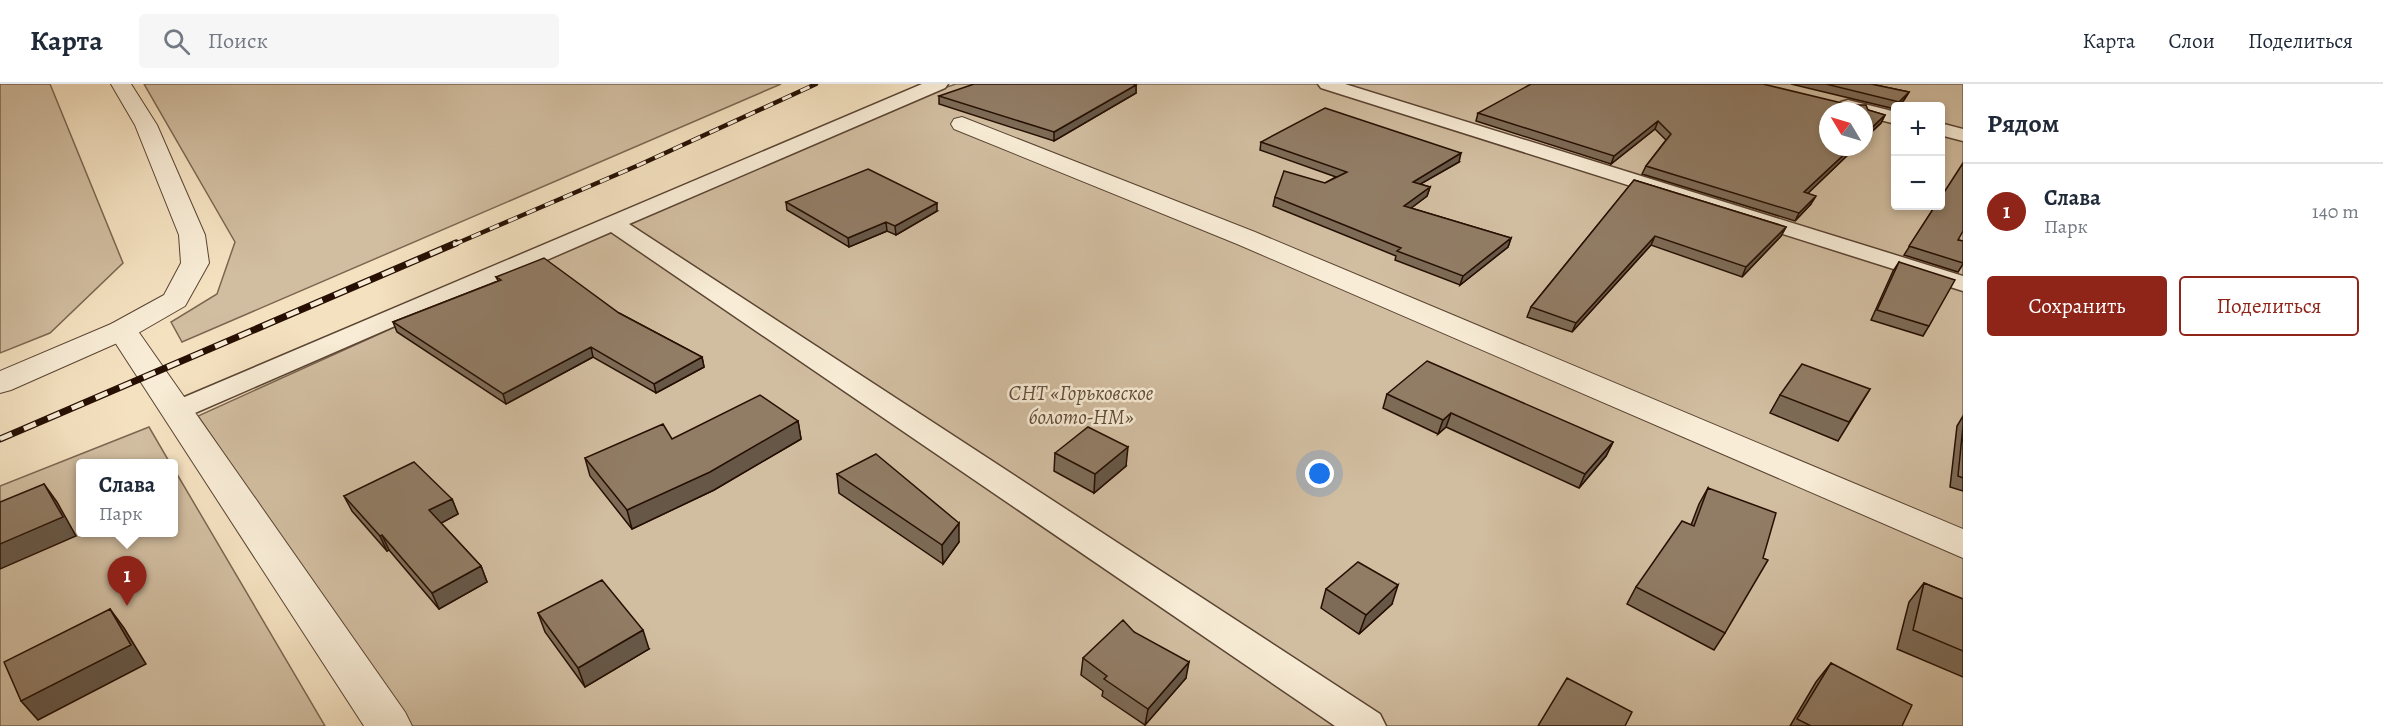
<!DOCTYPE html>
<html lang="ru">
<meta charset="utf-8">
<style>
:root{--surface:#fff;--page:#f6f6f7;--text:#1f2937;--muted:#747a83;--line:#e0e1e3;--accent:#8f2418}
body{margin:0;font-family:Alegreya,serif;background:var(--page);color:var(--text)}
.controls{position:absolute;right:18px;top:18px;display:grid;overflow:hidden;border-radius:6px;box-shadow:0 3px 9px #0003}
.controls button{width:54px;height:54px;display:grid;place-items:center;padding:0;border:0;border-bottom:2px solid var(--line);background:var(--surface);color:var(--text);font:30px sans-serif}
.compass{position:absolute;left:1819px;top:18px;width:54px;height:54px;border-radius:50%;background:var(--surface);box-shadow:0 3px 9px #0003;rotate:308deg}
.you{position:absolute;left:1320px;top:390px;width:21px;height:21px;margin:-15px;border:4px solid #fff;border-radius:50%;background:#1a73e8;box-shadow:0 0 0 9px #1a73e833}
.badge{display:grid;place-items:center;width:39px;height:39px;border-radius:50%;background:var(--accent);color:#fff;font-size:20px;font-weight:700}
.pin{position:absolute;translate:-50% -50px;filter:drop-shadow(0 2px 3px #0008)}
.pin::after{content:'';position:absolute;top:32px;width:21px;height:18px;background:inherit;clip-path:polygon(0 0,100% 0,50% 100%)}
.popup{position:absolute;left:76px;top:375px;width:102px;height:78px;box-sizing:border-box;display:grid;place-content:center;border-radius:6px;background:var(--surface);filter:drop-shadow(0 2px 4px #0005);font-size:20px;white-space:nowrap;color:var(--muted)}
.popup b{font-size:22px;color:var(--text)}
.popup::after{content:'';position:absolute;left:50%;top:100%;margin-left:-12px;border:12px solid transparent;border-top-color:var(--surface)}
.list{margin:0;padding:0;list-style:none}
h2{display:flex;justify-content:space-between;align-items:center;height:78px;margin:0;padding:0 24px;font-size:26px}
h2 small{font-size:20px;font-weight:400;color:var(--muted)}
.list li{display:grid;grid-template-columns:39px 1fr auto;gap:18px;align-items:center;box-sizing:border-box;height:96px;padding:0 24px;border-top:2px solid var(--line)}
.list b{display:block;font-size:22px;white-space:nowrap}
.list p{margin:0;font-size:20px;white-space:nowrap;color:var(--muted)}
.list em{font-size:20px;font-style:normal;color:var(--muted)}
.actions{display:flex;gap:12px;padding:18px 24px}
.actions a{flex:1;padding:14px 0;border:2px solid var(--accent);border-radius:6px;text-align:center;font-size:21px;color:var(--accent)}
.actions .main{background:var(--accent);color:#fff}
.icon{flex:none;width:33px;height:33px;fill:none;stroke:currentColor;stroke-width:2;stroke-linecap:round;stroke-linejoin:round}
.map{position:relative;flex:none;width:1963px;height:642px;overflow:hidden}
header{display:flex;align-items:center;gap:36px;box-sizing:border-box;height:84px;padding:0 30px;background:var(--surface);border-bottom:2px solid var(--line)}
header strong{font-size:28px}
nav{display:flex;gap:33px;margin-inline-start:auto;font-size:21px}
.search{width:420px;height:54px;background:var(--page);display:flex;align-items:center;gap:15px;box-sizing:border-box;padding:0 21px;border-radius:6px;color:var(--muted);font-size:22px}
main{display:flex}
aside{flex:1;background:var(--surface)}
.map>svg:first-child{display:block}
.green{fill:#d1bda0;stroke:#7c6651;stroke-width:1.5;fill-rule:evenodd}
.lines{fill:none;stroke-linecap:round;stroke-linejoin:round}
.service-casing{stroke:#5a4432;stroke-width:3}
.minor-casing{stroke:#5a4432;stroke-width:2}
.tertiary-casing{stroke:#5a4432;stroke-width:2}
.service{fill:#f8ecd6;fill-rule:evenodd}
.minor{fill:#f8ecd6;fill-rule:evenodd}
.tertiary{fill:#f8ecd6;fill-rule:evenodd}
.rail-far1-casing{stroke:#260f02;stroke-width:4.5}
.rail-casing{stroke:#260f02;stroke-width:7}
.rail-far1{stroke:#f8ecd6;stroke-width:3;stroke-dasharray:10;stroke-linecap:butt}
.rail{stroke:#f8ecd6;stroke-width:4.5;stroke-dasharray:13;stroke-linecap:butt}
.wall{fill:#7d6b57;stroke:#260f02;stroke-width:1.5}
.shaded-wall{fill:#665747;stroke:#260f02;stroke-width:1.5}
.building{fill:#917c65;stroke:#260f02;stroke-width:1.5}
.labels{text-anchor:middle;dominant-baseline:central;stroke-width:5;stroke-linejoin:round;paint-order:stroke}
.park-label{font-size:21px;font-style:italic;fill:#624c39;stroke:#f8ecd6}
</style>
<header>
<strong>Карта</strong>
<div class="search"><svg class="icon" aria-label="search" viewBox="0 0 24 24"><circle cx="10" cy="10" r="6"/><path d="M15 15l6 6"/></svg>Поиск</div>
<nav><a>Карта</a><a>Слои</a><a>Поделиться</a></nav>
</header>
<main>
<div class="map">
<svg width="1963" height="642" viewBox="0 0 1963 642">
<rect width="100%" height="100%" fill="#f4e1c0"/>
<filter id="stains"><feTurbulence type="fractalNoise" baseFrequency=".00333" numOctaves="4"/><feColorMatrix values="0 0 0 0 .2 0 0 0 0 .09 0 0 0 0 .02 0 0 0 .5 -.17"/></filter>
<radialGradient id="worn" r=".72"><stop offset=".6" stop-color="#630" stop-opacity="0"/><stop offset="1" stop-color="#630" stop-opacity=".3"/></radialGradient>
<!-- green -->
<path class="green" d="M0,0H50L123,179L50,249L0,269Z
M144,0H781L182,258L171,238L217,210L235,158Z
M956,0H1963V642H409L198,332L864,31ZM1896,22H1940V122H1896ZM1828,27H1864V63H1828Z
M149,343L170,379L80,380V448H174V385L325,642H0V402Z"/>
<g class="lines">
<defs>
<path id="service" d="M922,0H948L945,4L629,140L1380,630L1386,642H1335L611,148L188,332L178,335L168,332L164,326L168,320Z
M1318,0H1345L1963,192V207L1321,4Z
M1848,16L1896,28V40L1864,32V27L1841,26L1839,22L1841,18Z
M1940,39L1963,45V57L1940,51Z"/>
<path id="minor" d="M962,33L1255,148L1963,445V474L1237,160L954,45L951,40L954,35Z
M122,237L133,240L405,628L412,642H364L107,246L111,240Z"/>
<path id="tertiary" d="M111,0H131L157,41L205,151L209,179L185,222L133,252L11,306L0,309V287L111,240L164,211L181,179L179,151L135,41Z"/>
</defs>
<!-- service casing -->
<use href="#service" class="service-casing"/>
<!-- minor casing -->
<use href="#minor" class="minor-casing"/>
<!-- tertiary casing -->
<use href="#tertiary" class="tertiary-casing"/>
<!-- service -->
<use href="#service" class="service"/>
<!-- minor -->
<use href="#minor" class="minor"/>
<!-- tertiary -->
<use href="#tertiary" class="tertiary"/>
<defs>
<path id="rail-far1" d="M453,161L639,81L816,0"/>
<path id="rail" d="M0,355L456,159"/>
</defs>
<!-- rail-far1 casing -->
<use href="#rail-far1" class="rail-far1-casing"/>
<!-- rail casing -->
<use href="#rail" class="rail-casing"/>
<!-- rail-far1 -->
<use href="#rail-far1" class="rail-far1"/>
<!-- rail -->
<use href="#rail" class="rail"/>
</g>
<!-- wall -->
<path class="wall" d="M1791,0H1871L1909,8L1904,16L1898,22H1896L1895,25Z
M1136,1V9L1054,57L939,20V12Z
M1868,26L1885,31L1881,39L1864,55V27L1856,63L1808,109L1811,120L1795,137L1642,90L1646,82L1666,56L1655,45L1611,80L1476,37L1478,29Z
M1261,58L1459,78L1420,100L1430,103L1427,112L1411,124L1511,154L1508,163L1460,201L1395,176L1396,172L1273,122L1275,113L1325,99L1336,93L1260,66Z
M1634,96L1786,143L1781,152L1742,193L1651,161L1572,248L1527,233L1531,223Z
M786,118L937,127L896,151L887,147L849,163L787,126Z
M1935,122L1958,156L1963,157V180L1958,188L1904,171Z
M1899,178L1929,242L1923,252L1871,236L1893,187Z
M496,193L619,229L702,273L704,283L656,309L593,273L506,320L397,248L393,238L498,197Z
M1870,305L1838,357L1770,329L1780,311Z
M1387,310L1613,358L1606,372L1579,404L1446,343L1438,350L1383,324Z
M1963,332V407L1950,403L1957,342Z
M798,337L801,355L714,406L632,445L590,392L585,374L672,355Z
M1055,369L1126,382L1094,409L1054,387Z
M837,390L959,458L943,480L839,409Z
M1708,404L1725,549L1714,566L1627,520L1636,503L1691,441L1699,420Z
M344,412L452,415L458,430L441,439L481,482L487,498L439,525L389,466L387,467L352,427Z
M1924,499L1963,515V593L1897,565L1909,518Z
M1326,505L1392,520L1359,550L1321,524Z
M538,529L649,565L585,603L545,548Z
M1134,548L1186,594L1145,641L1102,612L1103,607L1081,591L1083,574Z
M1831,579L1902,642H1790L1816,598Z"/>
<!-- shaded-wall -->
<path class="shaded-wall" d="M1136,1V9L1054,57V48Z
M1909,8L1904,16L1898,22H1896L1899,18Z
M1885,31L1881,39L1864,55V51Z
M1658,37L1655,45L1611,80L1614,72Z
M1852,63H1856L1800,117L1804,108Z
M1461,69L1459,78L1410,106L1413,98Z
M1430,103L1427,112L1402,131L1404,122Z
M1816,112L1811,120L1795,137L1799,129Z
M937,119V127L896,151L895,142Z
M886,138L887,147L849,163L848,154Z
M1786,143L1781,152L1742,193L1746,183Z
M1655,152L1651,161L1572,248L1576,239Z
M1511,154L1508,163L1460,201L1463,192Z
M591,263L593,273L506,320L503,310Z
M702,273L704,283L656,309L654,300Z
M1451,329L1446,343L1438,350L1443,336Z
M798,337L801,355L714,406L632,445L627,426Z
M1613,358L1606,372L1579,404L1585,390Z
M1128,363L1126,382L1094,409L1095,390Z
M44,400L57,418L76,452L0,485V460Z
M452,415L458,430L436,442L429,426Z
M959,439V458L943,480L942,461Z
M382,451L389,466L387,467L380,452Z
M481,482L487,498L439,525L432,509Z
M1398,501L1392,520L1359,550L1366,531Z
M110,525L124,544L146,580L38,636L21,617Z
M643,546L649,565L585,603L578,584Z
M1189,578L1186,594L1145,641L1148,625Z"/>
<!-- building -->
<path class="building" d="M974,0H1133L1136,1L1054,48L939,12Z
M1531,0H1763L1850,21H1866L1868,26L1885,31L1864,51V27H1828V63H1852L1804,108L1816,112L1799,129L1646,82L1671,50L1658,37L1614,72L1478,29Z
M1826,0H1871L1909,8L1899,18Z
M1325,24L1461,69L1413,98L1430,103L1404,122L1511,154L1463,192L1397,167L1401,164L1275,113L1284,87L1325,99L1347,88L1261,58Z
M1963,79V147L1958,156L1963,157V179L1909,162L1935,122H1941V113Z
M868,85L937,119L895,142L886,138L848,154L786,118Z
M1634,96L1786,143L1746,183L1655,152L1576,239L1531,223Z
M544,174L619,229L702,273L654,300L591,263L503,310L393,238L501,196L496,193Z
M1899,178L1955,196L1929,242L1877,226Z
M1427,277L1613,358L1585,390L1451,329L1443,336L1387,310Z
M1802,280L1870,305L1849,338L1780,311Z
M760,311L798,337L710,388L627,426L585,374L663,340L672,355Z
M1963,342V394L1958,392Z
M1088,343L1128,363L1095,390L1055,369Z
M876,370L959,439L942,461L837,390Z
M414,378L452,415L429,426L481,482L432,509L382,451L380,452L344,412Z
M44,400L63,433L0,460V418Z
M1708,404L1776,429L1763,474L1768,476L1725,549L1636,503L1682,437L1694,442Z
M1358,478L1398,501L1366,531L1326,505Z
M602,496L643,546L578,584L538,529Z
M1924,499L1963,515V567L1913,546Z
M110,525L131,561L21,617L4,578Z
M1123,536L1134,548L1189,578L1148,625L1104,595L1107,592L1083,574Z
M1831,579L1912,621L1902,642H1811L1797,635Z
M1567,594L1632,628L1625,642H1538Z"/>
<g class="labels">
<!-- park labels -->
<g class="park-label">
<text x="1081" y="309">СНТ «Горьковское<tspan x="1081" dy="24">болото-НМ»</tspan></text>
</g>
</g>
<rect width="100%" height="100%" filter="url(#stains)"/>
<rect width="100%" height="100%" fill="url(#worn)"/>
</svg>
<div class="controls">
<button>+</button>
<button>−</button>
</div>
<svg class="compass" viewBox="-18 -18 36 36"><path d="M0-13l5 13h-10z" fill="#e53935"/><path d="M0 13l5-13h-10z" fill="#747a83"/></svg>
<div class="you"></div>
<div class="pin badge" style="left:127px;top:522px">1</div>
<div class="popup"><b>Слава</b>Парк</div>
</div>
<aside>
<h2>Рядом<small></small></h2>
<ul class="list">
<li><span class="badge">1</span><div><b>Слава</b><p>Парк</p></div><em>140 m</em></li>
</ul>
<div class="actions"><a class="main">Сохранить</a><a>Поделиться</a></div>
</aside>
</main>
